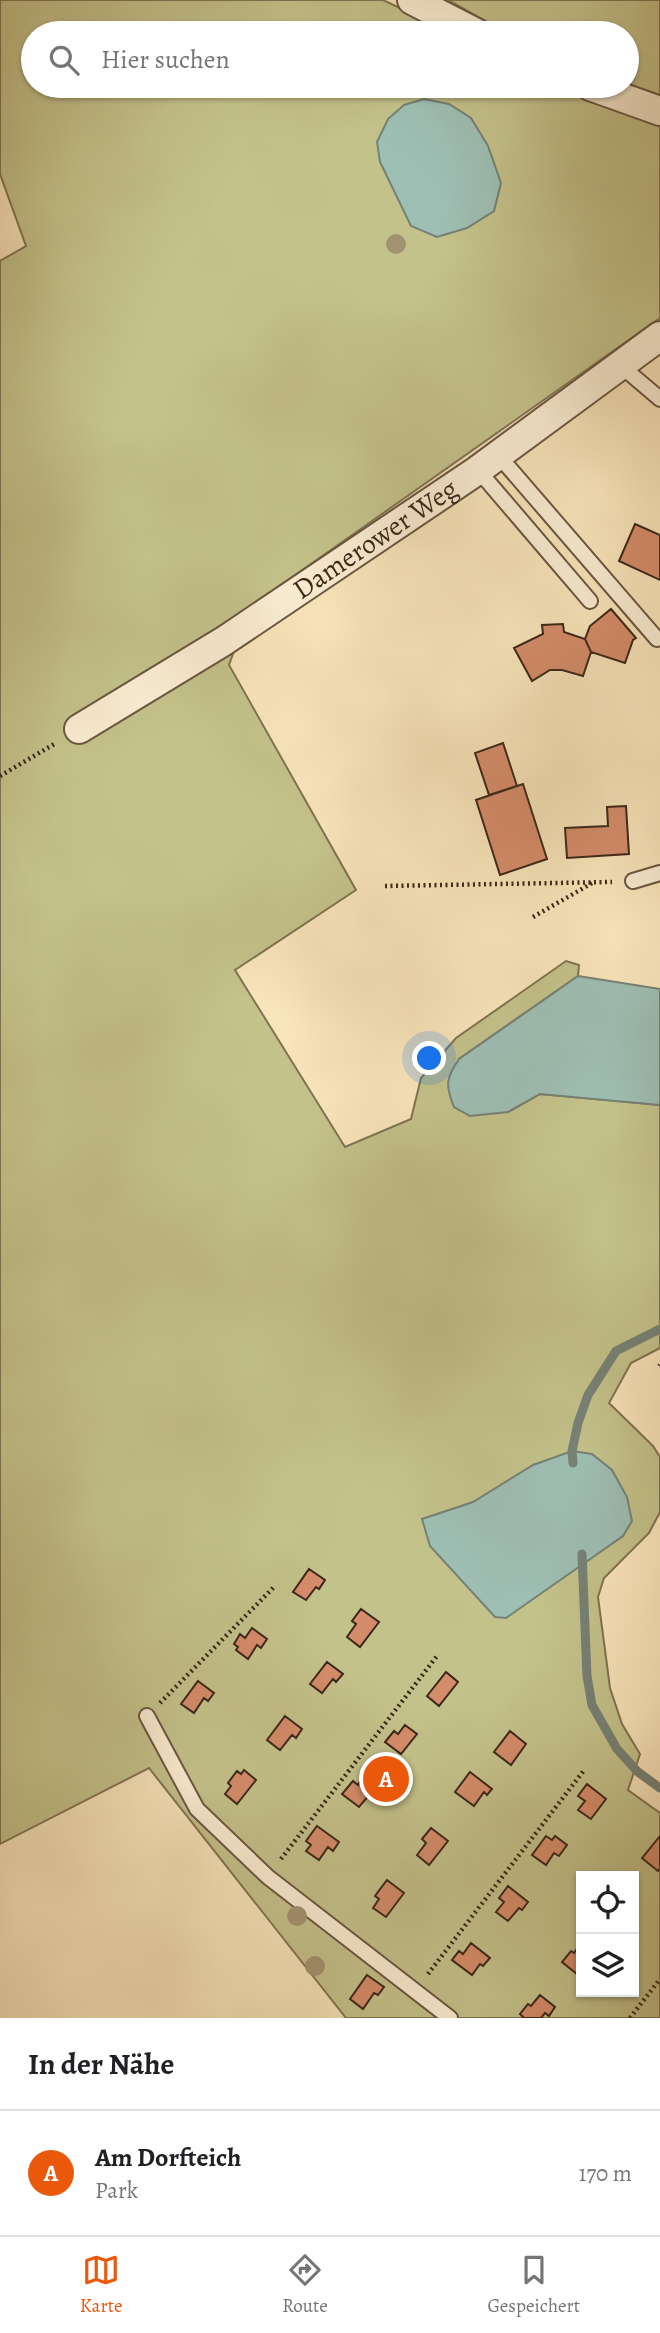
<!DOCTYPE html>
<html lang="de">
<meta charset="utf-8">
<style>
:root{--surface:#fff;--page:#f2f2f2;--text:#202124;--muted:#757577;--line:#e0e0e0;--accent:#ea580c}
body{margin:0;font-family:Alegreya,serif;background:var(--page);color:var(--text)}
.controls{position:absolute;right:21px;bottom:21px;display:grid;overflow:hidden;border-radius:0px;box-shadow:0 2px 5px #0004}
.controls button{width:63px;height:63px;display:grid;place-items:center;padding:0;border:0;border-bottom:2px solid var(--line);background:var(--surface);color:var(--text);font:35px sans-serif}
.you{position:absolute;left:430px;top:1059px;width:24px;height:24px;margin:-18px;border:5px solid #fff;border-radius:50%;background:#1a73e8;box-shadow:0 0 0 10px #1a73e833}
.badge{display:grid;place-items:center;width:46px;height:46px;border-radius:50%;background:var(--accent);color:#fff;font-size:23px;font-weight:700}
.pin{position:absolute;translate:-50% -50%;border:4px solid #fff;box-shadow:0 2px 7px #0006}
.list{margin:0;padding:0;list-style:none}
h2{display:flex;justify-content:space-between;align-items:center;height:91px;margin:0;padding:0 28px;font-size:30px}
h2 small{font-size:23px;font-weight:400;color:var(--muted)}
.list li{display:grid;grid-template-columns:46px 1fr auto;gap:21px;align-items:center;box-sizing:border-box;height:126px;padding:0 28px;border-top:2px solid var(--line)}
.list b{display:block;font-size:26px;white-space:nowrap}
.list p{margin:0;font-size:23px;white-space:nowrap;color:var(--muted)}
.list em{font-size:23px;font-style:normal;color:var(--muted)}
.icon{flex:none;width:38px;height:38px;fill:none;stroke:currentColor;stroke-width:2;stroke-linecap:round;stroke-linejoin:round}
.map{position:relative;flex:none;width:660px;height:2018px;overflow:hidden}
.search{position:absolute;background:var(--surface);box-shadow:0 2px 5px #0004;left:21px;right:21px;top:21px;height:77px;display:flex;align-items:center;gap:18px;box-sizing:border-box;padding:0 24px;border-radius:38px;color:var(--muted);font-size:26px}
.sheet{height:217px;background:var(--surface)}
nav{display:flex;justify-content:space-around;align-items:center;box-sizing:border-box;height:98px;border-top:2px solid var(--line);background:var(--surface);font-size:19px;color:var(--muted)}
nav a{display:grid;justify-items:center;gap:4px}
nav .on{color:var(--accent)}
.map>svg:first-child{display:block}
.green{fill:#c4c28b;stroke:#807452;stroke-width:2;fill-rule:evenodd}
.water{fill:#9ebfb4;stroke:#768276;stroke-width:2}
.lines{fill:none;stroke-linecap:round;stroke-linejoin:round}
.stream{stroke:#768276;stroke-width:9}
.building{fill:#d58c6a;stroke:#3b2718;stroke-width:2}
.lane-casing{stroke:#6a5641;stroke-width:18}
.street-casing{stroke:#6a5641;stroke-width:32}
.path{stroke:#3b2718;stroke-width:4.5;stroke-dasharray:2 3.5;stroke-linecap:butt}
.lane{stroke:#fbeed3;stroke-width:14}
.street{stroke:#fbeed3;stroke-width:28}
.tree{fill:#a39271}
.labels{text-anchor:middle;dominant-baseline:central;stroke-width:5;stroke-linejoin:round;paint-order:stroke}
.street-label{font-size:28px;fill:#3b2718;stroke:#fbeed3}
</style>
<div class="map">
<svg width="660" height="2018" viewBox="0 0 660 2018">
<rect width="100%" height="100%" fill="#f9e5bb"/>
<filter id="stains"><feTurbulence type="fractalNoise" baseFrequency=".00286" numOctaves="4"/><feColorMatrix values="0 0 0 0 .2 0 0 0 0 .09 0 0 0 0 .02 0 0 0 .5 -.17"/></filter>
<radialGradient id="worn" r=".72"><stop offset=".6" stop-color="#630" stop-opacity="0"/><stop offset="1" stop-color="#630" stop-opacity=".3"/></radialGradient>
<!-- green -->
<path class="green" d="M0,0H383L453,33H33V86H569L660,124V318L250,607L229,665L356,890L235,970L345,1147L411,1119L421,1078L456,1038L566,961L579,965L578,976L459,1059L508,1112L540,1094L660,1105V1348L631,1363L609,1403L653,1446L660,1457V1512L649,1533L604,1578L598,1597L610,1688L622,1724L640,1754L628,1790L660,1813V2018H346L149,1768L0,1844V261L26,246L0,174ZM581,1876H634V1992H581Z
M448,0H660V96L627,84V33H507Z"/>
<!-- water -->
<path class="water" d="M424,99L449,104L471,118L488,146L501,183L494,211L467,228L437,237L411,226L380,162L377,142L388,119L404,105Z
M578,976L660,989V1105L540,1094L508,1112L470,1116L454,1107C445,1085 446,1078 459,1059Z
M572,1451L592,1454L612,1470L627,1497L632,1521L623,1536L506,1618L495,1617L430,1546L422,1519L473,1502L533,1465Z"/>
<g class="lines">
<!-- stream -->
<path class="stream" d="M573,1463L572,1451L578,1423L588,1395L616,1351L660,1329
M582,1554L587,1676L592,1705L617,1749L638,1772L660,1788"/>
</g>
<!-- building -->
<path class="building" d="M635,524L660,535V580L619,561Z
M611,609L636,638L633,640L625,663L591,652L585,639L590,626Z
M563,624L564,632L585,639L591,652L583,676L562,670H550L532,681L514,648L543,634L542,625Z
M503,743L517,786L489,795L475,753Z
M523,784L547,859L500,875L476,800Z
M626,806L629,854L567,858L565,828L608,826L607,807Z
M309,1569L325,1580L319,1589L316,1587L306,1600L293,1592Z
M361,1609L379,1622L360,1647L347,1637L356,1624L352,1621Z
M252,1628L267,1639L261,1648L257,1645L248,1659L236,1650L238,1647L234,1644L240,1634L245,1638Z
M327,1662L343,1674L336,1682L333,1679L322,1693L310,1684Z
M446,1672L458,1682L439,1706L427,1696Z
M198,1681L214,1693L208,1701L204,1698L194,1713L181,1704Z
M285,1716L302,1729L296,1738L292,1735L280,1750L267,1740Z
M405,1725L417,1734L401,1754L385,1742L394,1731L398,1734Z
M510,1731L526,1744L511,1765L494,1752Z
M244,1770L256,1780L237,1804L225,1794L231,1786L228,1783L237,1771L241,1774Z
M470,1772L492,1789L487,1795L484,1792L474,1806L455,1792Z
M364,1775L382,1789L375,1797L370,1794L359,1807L342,1794L353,1781L358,1785Z
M587,1784L606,1799L591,1819L578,1810L585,1801L578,1796Z
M317,1826L339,1842L333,1851L328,1847L319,1860L306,1851L311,1845L306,1841Z
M431,1828L448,1841L429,1865L417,1855L426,1843L422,1839Z
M546,1836L552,1840L555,1836L567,1845L559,1856L554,1853L546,1865L532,1855Z
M660,1836V1868L658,1871L642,1858Z
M387,1880L404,1893L386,1917L373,1908L379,1899L375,1896Z
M508,1886L528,1902L522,1910L519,1908L508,1921L496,1912L504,1902L499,1898Z
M471,1943L490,1958L483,1966L480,1964L472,1975L452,1960L459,1951L463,1954Z
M581,1943V1969L577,1974L562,1962L571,1951L574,1953Z
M367,1975L384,1987L378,1995L374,1993L363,2009L350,1999Z
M540,1995L555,2007L549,2016L545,2013L541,2018H524L520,2014L528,2004L531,2006Z"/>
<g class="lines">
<defs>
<path id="lane" d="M620,365L660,399
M498,455L657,639
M478,470L590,601
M633,881L660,873
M147,1716L197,1809L268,1877L450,2018"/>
<g id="street">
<path d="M412,0L476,33"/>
<path d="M590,86L660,111"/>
<path id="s1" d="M79,729L224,641L478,470L660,336"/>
</g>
</defs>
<!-- lane casing -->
<use href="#lane" class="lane-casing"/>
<!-- street casing -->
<use href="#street" class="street-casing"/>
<!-- path -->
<path class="path" d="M0,776L56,743
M385,886L612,882
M533,917L594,882
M659,1366L660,1365
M160,1703L274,1587
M281,1859L437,1656
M428,1974L585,1769
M630,2018L660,1979"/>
<!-- lane -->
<use href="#lane" class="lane"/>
<!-- street -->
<use href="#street" class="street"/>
</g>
<!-- trees -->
<g class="tree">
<circle cx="396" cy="244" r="10"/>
<circle cx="297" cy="1916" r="10"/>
<circle cx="315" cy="1966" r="10"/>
</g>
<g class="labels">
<!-- street labels -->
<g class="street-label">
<text stroke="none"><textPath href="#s1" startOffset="352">Damerower Weg</textPath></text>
</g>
</g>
<rect width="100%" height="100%" filter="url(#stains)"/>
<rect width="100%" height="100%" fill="url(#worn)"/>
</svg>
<div class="controls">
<button><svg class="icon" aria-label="locate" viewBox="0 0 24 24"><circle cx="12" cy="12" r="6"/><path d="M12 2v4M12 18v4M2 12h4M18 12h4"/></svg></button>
<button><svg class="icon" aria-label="layers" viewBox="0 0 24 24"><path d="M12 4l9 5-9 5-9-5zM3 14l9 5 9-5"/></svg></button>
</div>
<div class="you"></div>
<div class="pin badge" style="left:386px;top:1779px">A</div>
<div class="search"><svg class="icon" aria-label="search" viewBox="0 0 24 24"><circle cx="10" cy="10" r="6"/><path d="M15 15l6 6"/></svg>Hier suchen</div>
</div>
<section class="sheet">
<h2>In der Nähe<small></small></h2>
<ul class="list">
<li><span class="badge">A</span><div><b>Am Dorfteich</b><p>Park</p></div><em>170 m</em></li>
</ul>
</section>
<nav>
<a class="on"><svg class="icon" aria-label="map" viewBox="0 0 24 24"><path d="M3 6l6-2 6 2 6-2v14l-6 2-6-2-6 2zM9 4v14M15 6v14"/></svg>Karte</a>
<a><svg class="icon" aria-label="directions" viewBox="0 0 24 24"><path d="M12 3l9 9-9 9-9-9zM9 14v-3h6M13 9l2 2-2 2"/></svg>Route</a>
<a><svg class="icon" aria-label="saved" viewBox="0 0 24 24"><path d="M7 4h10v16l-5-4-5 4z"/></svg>Gespeichert</a>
</nav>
